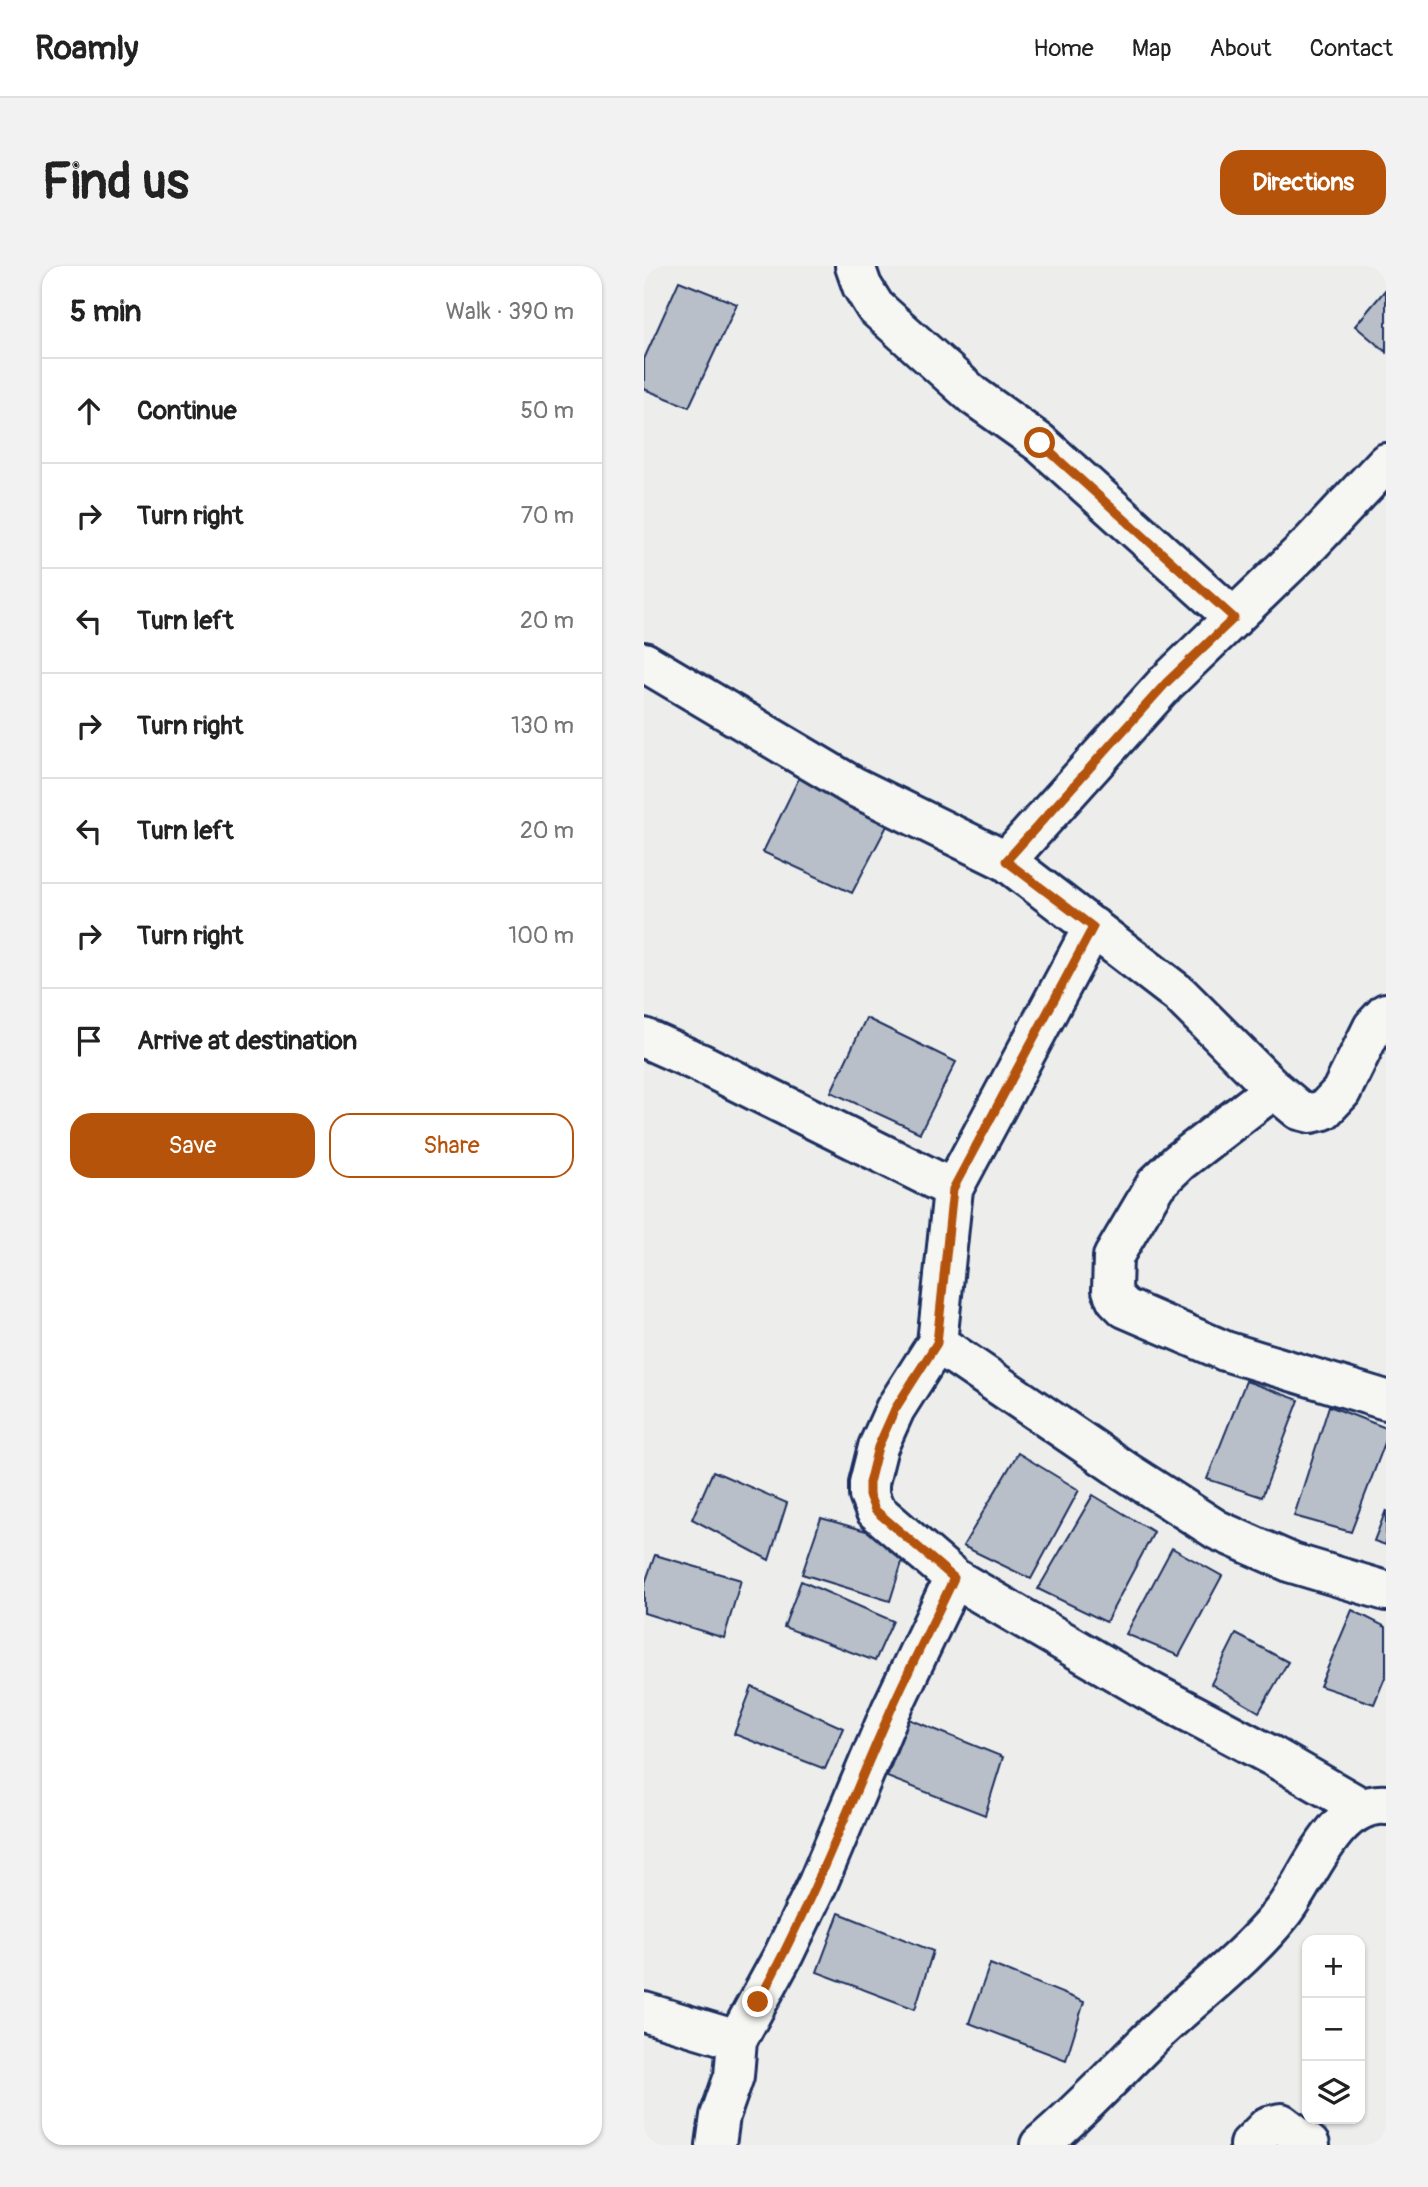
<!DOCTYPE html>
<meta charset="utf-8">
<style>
:root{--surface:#fff;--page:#f2f2f2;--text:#222;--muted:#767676;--line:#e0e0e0;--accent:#b45309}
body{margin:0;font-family:Pangolin,sans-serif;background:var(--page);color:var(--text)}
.controls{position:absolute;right:21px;bottom:21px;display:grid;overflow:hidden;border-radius:14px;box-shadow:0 2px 5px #0004}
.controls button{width:63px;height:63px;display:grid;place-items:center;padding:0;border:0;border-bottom:2px solid var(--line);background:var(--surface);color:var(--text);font:35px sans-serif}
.stop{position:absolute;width:21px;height:21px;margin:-16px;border:5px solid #b45309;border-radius:50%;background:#fff}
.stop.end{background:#b45309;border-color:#fff;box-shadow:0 2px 7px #0008}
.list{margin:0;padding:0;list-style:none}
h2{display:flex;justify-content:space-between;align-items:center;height:91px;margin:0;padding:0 28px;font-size:30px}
h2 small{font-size:23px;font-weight:400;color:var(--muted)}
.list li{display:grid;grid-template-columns:46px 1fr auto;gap:21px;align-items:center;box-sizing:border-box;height:105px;padding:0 28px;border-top:2px solid var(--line)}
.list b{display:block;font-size:26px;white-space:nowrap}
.list em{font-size:23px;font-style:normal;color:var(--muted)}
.actions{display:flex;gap:14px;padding:21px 28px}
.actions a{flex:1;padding:16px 0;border:2px solid var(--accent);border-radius:21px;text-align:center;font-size:24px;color:var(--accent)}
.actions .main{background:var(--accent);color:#fff}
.icon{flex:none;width:38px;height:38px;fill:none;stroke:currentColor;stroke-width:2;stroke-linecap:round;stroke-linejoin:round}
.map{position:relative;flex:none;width:742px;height:1879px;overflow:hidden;border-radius:21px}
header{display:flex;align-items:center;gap:42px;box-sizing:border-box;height:98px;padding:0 35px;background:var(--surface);border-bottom:2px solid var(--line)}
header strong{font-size:33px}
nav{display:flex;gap:38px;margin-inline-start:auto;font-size:24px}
.intro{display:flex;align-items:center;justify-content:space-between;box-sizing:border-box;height:168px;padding:0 42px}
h1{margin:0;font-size:49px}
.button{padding:18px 32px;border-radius:21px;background:var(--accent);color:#fff;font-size:24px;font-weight:700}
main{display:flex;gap:42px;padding:0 42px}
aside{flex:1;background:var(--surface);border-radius:21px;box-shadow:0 2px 5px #0004}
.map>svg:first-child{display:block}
.building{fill:#b9bfc8;stroke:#1b2f5e;stroke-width:2}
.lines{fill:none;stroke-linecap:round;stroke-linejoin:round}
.street-casing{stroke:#1b2f5e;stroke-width:44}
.street{stroke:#f6f6f2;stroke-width:38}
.route{stroke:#b45309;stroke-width:9}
</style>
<header>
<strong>Roamly</strong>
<nav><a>Home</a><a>Map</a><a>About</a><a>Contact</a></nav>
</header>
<div class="intro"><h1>Find us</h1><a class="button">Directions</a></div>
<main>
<aside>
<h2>5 min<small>Walk · 390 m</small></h2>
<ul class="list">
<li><svg class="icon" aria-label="ahead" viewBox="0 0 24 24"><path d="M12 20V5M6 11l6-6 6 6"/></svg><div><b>Continue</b></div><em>50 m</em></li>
<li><svg class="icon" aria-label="right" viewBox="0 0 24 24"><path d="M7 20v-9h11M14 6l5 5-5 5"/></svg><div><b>Turn right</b></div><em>70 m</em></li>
<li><svg class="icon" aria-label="left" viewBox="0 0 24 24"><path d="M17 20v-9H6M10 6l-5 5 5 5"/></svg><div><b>Turn left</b></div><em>20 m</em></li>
<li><svg class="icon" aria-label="right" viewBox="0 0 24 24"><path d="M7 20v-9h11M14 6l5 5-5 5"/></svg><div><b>Turn right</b></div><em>130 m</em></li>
<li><svg class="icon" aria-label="left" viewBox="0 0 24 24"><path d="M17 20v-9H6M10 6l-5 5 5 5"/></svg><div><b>Turn left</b></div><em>20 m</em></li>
<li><svg class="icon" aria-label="right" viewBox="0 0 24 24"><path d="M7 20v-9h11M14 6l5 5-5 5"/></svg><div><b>Turn right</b></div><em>100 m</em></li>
<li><svg class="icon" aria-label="arrive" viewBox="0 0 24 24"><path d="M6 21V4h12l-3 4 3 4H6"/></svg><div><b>Arrive at destination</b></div></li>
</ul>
<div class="actions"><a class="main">Save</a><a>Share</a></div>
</aside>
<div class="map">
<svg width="742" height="1879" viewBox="0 0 742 1879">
<rect width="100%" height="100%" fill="#edeeec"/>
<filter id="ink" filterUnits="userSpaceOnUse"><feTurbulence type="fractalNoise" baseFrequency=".0143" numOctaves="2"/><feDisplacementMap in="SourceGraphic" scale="14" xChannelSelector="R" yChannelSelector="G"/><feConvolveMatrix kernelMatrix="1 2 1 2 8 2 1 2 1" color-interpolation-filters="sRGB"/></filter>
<g filter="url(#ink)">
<!-- building -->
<path class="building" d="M35,15L93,38L45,141L0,123V93Z
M742,23V86L711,60Z
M155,512L245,556L208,627L119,586Z
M222,752L312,796L276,867L187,826Z
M602,1115L655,1134L618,1231L563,1213Z
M685,1140L742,1162V1174L707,1266L650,1250Z
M374,1187L435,1224L387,1313L319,1280Z
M69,1205L143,1237L125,1294L48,1253Z
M449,1229L510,1266L462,1356L394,1323Z
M742,1244V1279L730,1275Z
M177,1252L264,1277L246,1335L158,1308Z
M528,1282L578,1310L535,1390L482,1368Z
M11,1289L97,1314L80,1372L0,1347V1320Z
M157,1315L249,1355L231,1395L140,1361Z
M708,1344L742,1361V1409L730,1438L676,1420Z
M592,1368L644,1396L615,1446L567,1418Z
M108,1421L199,1462L181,1503L90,1468Z
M265,1453L359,1491L341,1549L243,1511Z
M195,1647L289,1685L271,1743L173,1706Z
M346,1698L440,1736L422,1794L325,1757Z"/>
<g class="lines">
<defs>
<path id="street" d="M211,0L218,20L231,41L330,130L396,177L590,352
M0,396L209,520L362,595L535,728L630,823L655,844L667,847L680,844L697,826L729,761L742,747
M362,595L522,417L667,277L742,197
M0,772L56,797L309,923
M630,823L535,896L512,918L469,991L468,1024L472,1033L481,1042L581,1085L742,1134
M293,1077L481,1205L573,1264L648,1297L742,1325
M310,1312L503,1424L628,1490L718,1542
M0,1746L93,1774
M72,1879L76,1850L90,1810L93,1774L140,1688L174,1617L247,1444L310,1312L231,1244L225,1229V1217L234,1181L251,1143L293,1077L309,923L449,661
M396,1879C438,1844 475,1803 514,1765C555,1726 602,1692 637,1648C666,1613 689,1535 742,1539
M605,1879L624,1860L637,1857L666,1879"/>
</defs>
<!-- street casing -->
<use href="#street" class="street-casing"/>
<!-- street -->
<use href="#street" class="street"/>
</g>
</g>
<g class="lines" filter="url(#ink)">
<!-- route -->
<path class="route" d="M114,1736C166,1642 203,1544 246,1446C266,1401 289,1357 310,1312L231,1244L225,1229V1217L234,1181L251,1143L293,1077L309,923L449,661L362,595L522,417L590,352L396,177"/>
</g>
</svg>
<div class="controls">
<button>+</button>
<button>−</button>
<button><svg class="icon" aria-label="layers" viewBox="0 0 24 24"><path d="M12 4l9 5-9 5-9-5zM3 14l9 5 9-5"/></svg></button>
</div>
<div class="stop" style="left:396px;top:177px"></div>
<div class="stop end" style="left:114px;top:1736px"></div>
</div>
</main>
